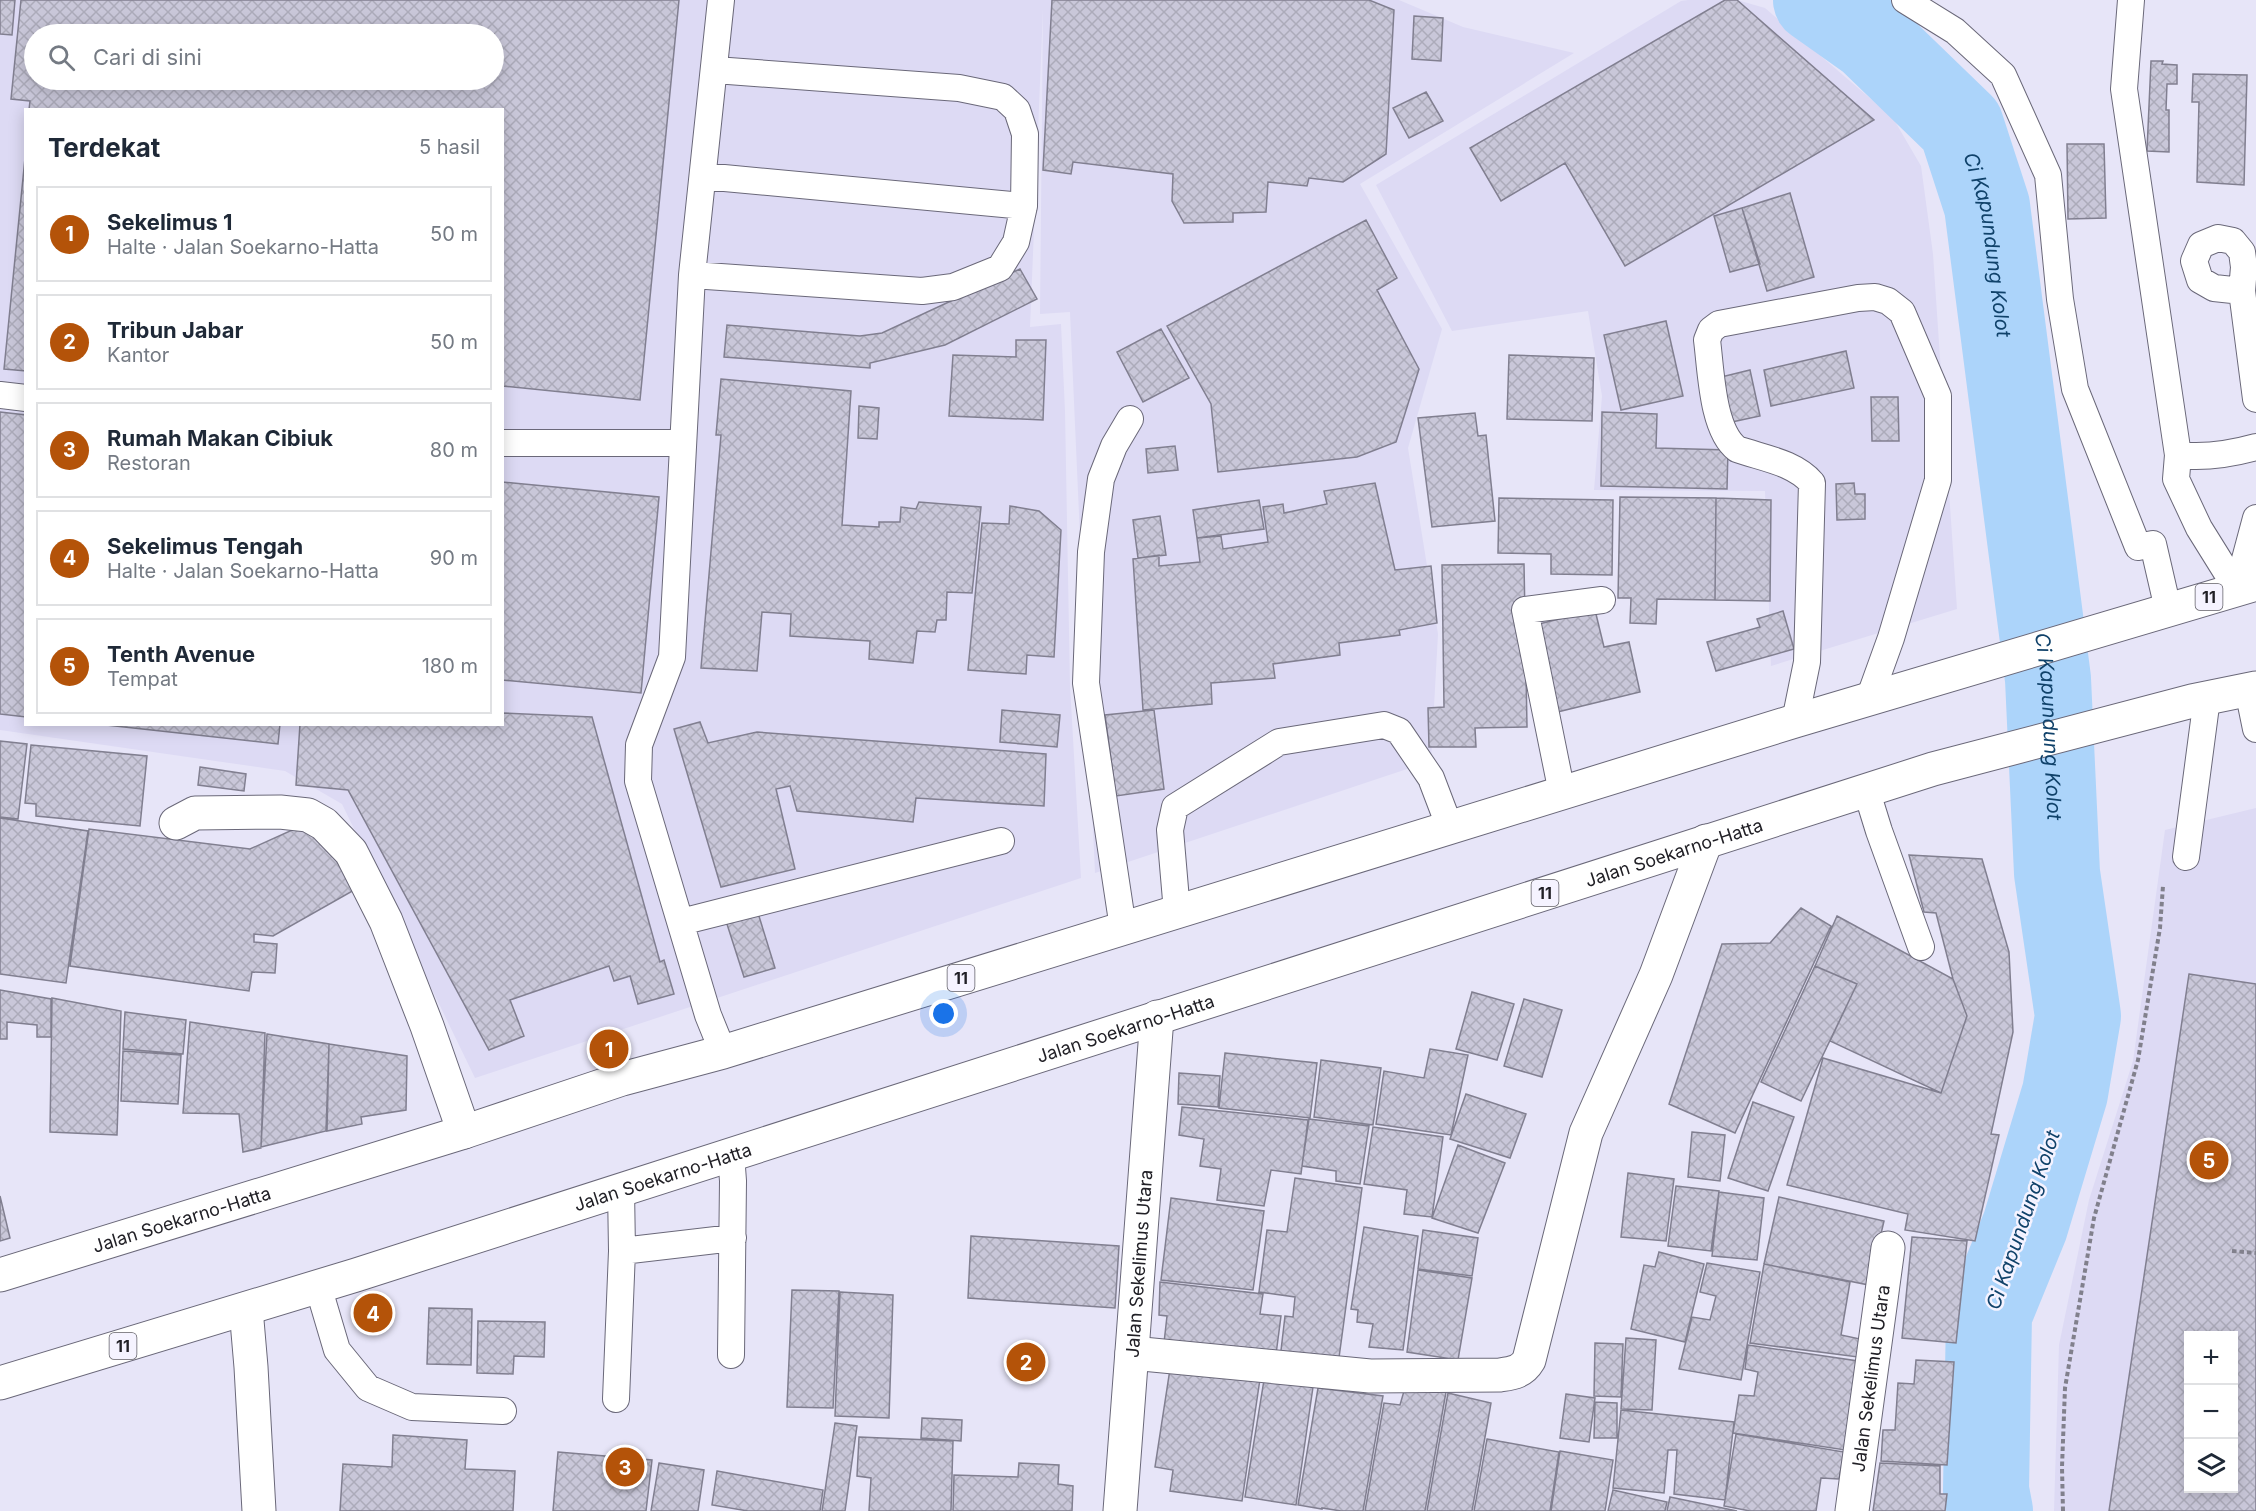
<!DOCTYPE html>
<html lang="id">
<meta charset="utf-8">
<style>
:root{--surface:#fff;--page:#f6f6f7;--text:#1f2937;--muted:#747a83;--line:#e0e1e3;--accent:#b45309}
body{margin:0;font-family:Inter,sans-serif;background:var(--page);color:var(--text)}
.controls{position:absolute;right:18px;bottom:18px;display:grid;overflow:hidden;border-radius:0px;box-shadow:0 3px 15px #0003}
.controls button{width:54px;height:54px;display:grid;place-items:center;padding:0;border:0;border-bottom:2px solid var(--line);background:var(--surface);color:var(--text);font:30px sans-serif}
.you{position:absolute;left:944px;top:1014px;width:21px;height:21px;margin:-15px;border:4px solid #fff;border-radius:50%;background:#1a73e8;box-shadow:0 0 0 9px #1a73e833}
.badge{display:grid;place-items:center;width:39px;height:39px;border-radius:50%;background:var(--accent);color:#fff;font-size:20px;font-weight:700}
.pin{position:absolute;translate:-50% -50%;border:3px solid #fff;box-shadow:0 2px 6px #0006}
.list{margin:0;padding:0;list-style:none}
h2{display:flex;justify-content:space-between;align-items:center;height:78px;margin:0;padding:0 24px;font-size:26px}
h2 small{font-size:20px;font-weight:400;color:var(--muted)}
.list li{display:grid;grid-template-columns:39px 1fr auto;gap:18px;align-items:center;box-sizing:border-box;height:96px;margin:0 12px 12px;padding:0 12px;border:2px solid var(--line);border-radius:0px}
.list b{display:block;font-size:22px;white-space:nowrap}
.list p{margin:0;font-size:20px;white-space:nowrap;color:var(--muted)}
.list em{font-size:20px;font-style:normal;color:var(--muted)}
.icon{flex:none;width:33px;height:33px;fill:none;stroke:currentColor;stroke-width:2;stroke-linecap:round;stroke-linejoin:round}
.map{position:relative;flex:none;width:2256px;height:1511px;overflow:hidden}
.search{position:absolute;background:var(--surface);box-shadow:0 3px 15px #0003;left:24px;top:24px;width:480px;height:66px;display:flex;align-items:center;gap:15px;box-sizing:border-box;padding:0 21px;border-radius:33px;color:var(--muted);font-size:22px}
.panel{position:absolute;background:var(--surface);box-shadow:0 3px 15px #0003;left:24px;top:108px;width:480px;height:618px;border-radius:0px}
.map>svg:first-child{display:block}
.built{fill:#dddaf4;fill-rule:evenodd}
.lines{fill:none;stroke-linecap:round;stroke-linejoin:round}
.river{stroke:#acd4fa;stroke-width:86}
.building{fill:url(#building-cross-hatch);stroke:#817f90;stroke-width:1.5;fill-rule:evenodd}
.service-casing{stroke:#6a6879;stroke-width:28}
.minor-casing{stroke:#6a6879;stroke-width:35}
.trunk-casing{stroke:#6a6879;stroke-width:35}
.path{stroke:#81808c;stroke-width:4;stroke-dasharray:4.5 3;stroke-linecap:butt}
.service{stroke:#fff;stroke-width:26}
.minor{stroke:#fff;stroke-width:33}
.trunk{stroke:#fff;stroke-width:33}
.labels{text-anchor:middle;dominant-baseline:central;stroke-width:5;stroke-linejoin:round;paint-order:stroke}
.shield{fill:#f5f3ff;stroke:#615f67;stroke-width:1.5}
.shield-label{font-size:16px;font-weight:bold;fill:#212026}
.street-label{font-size:18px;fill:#212026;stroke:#f5f3ff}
.water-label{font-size:20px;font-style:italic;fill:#10426a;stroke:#f5f3ff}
</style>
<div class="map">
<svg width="2256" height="1511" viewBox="0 0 2256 1511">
<defs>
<pattern id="building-cross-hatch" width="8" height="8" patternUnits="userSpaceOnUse" patternTransform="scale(1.5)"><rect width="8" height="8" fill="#c9c7d9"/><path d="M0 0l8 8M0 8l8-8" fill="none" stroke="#acabba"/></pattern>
</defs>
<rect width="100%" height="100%" fill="#e7e5f8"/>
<!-- built -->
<path class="built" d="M0,0H1399L1463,27L1574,53L1360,184L1442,329L1408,448L1438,634L1431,761L1095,873L1070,312L1040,314L1043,9L1030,327L1061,324L1065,411L1070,686L1081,878L475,1078L342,804L285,771L0,730ZM34,34H494V80H34ZM26,110H502V724H26Z
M1688,0H1737L1765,8L1893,118L1921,166L1933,254L1957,609L1771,666L1765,491L1594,490L1602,396L1588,311L1452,331L1376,185L1681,1Z
M2256,808V1511H2054L2059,1345L2089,1200L2133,1061L2165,830ZM2188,1336H2234V1488H2188Z"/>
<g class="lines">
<!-- river -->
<path class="river" id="s1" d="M1816,0L1871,39L1961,126L1987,206L2048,679L2057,873L2078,1016L2065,1093L2025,1226L1989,1314L1986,1490L1990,1511"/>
</g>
<!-- building -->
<path class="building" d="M0,0H15L12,35L0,34Z
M21,0H679L640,400L502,386V110H29L30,101L11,99ZM34,34H494V80H34Z
M1052,0H1369L1394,10L1386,154L1343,182L1309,178L1307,186L1268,182L1266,212L1233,213V222L1184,223L1172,201L1173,174L1073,162L1071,174L1043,170Z
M1725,0H1737L1874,120L1625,266L1565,163L1501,201L1470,148Z
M1414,16L1443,18L1441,61L1412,59Z
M2151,61H2163L2162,64L2177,65V84H2167L2166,110H2169V152L2147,151Z
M2193,74L2247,75L2244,185L2197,182L2199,102H2192Z
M1426,92L1443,121L1409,138L1393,108Z
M2067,144H2104L2106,218L2068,219Z
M26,148V371L4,369Z
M1790,193L1814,277L1767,291L1742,208Z
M1742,208L1760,264L1730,272L1714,216Z
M1366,220L1397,278L1377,290L1419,369L1396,442L1357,457L1218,472L1211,404L1167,326Z
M1020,269L1037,299L945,345L870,363V368L724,357L727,325L860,336L882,333Z
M1666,321L1683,396L1621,410L1604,335Z
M1161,329L1189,378L1143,402L1117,352Z
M1016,340H1046L1043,420L949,416L953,355L1016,357Z
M1846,351L1854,388L1771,406L1764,370Z
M1509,355L1594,358L1592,421L1507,419Z
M1750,370L1760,416L1727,423L1717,378Z
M721,379L851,391L842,525L879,527V522H900L901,507L916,509L919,502L981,507L972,593L947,592L946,620H937L935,632L917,631L913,663L869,659L870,641L790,636L791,614L762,612L757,671L701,668L721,435H716Z
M1871,397H1898L1899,441H1872Z
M859,406L879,408L877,439L858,438Z
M0,412L26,415V717L0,714Z
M1602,412L1657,414L1656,448L1728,450L1727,489L1601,486Z
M1475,413L1478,436L1486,435L1495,521L1432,527L1418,418Z
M1175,446L1178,470L1148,473L1146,449Z
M502,482L659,497L641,693L502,680Z
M1375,483L1395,570L1431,566L1437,623L1399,630L1400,635L1339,643L1340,655L1273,664L1275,678L1211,683L1212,704L1143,710L1133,559L1159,555V566L1200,562L1197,538L1221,536L1223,549L1268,542L1263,507L1283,504L1284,513L1327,504L1324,491Z
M1854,483L1855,494H1865V519L1837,520L1836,484Z
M1620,497L1716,498L1715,600L1657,599L1656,624L1630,623L1631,598H1618Z
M1499,498L1613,500L1612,575L1551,574V554L1498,553Z
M1716,498L1771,500L1770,601L1715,600Z
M1259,500L1264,529L1197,538L1193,510Z
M1010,506L1039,511L1061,530L1054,657L1027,655L1026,674L968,670L982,523L1009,524Z
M1160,516L1166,555L1138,558L1133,520Z
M1524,564L1527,727L1475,728L1476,747H1429L1428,708L1444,707L1442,565Z
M1595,610L1604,647L1629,642L1640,692L1549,714L1527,627Z
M1783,611L1794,649L1716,671L1707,642L1760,627L1757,619Z
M1002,710L1060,715L1057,747L1000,742Z
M1154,710L1164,789L1116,796L1105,715Z
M502,713L592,717L660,962L664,960L674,994L638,1004L630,976L614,981L609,966L510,1000L524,1036L489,1050L348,790L296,785L300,724H502Z
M700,722L708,743L757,732L1046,754L1044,806L916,798L913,822L797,811L790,786L776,789L795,869L721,887L674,729Z
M97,724H280L278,744Z
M0,741L27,744L18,819L0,817Z
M31,745L147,756L140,826L36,816V804L25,803Z
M200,767L246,774L244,791L198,785Z
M0,818L88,831L66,983L0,974Z
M310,822L356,889L273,936L254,934V942L277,944L275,973L252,972L249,991L70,966L89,829L250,849Z
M1909,855L1982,859L2009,952L2013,1032L1991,1134L1999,1135L1975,1241L1905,1230L1908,1214L1787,1185L1823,1058L1941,1093L1967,1016L1953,979L1936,913L1924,912Z
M1801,908L1831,926L1735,1133L1669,1104L1722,944L1770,943Z
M758,913L775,968L744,977L726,921Z
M1837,916L1953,979L1967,1016L1941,1093L1830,1041L1857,984L1815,966Z
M1815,966L1857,984L1801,1101L1761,1082Z
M2189,974L2256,984V1511H2109ZM2188,1336H2234V1488H2188Z
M0,990L51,999V1037H37V1025L7,1022V1039H0Z
M1472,992L1514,1004L1497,1060L1456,1049Z
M52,998L121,1011L117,1135L50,1132Z
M1524,999L1562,1010L1542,1077L1504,1066Z
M125,1012L186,1020L183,1054L123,1049Z
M190,1022L265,1033L261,1148L243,1152L239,1114L183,1113Z
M267,1034L329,1044L326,1131L261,1147Z
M329,1044L407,1056L406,1110L361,1117L362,1124L327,1131Z
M1430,1049L1468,1055L1451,1135L1376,1124L1384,1071L1424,1078Z
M123,1051L181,1055L178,1104L121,1101Z
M1225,1053L1317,1063L1310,1118L1219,1108Z
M1321,1060L1381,1068L1373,1125L1314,1117Z
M1179,1073L1220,1076L1218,1107L1178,1104Z
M1466,1094L1526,1114L1510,1158L1450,1139Z
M1753,1102L1794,1117L1768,1191L1728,1178Z
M1182,1107L1308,1120L1301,1174L1271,1170L1264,1206L1217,1200L1221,1169L1200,1166L1204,1139L1179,1135Z
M1309,1119L1369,1126L1360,1184L1336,1181V1171L1302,1166Z
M1373,1127L1443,1137L1432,1217L1404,1214L1407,1190L1364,1184Z
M1692,1132L1725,1135L1720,1181L1688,1177Z
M1458,1145L1505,1163L1478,1233L1432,1218Z
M1628,1173L1674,1179L1666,1241L1621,1237Z
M1295,1178L1362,1188L1338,1365L1280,1359L1285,1316L1293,1317L1295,1297L1259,1292L1267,1230L1287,1232Z
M1676,1186L1719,1191L1711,1251L1668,1246Z
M1719,1192L1764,1198L1757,1260L1712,1256Z
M0,1196L10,1238L0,1241Z
M1779,1197L1884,1221L1869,1285L1764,1264Z
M1171,1198L1264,1211L1253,1290L1161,1280Z
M1364,1227L1418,1236L1403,1350L1369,1347L1373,1324L1357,1322L1358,1310L1351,1309Z
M1423,1230L1478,1238L1472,1276L1418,1269Z
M971,1236L1119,1246L1115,1308L968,1298Z
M1912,1237L1967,1241L1956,1343L1902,1338Z
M1659,1252L1704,1264L1685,1342L1631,1329L1644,1265L1655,1267Z
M1707,1263L1760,1272L1741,1380L1679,1369L1692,1317L1710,1320L1716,1296L1700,1292Z
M1764,1264L1850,1282L1841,1335L1860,1339L1858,1357L1750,1343Z
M1418,1270L1472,1278L1458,1360L1407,1352Z
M1160,1282L1263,1294L1260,1314L1281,1316L1275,1362L1164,1343L1167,1316L1159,1315Z
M792,1290L839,1291L833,1408L787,1407Z
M840,1292L893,1295L889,1418L835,1416Z
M429,1308L472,1309L471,1365L427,1364Z
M478,1321L545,1322L544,1357L514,1356L513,1374L477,1373Z
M1626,1338L1656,1340L1652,1410L1621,1409Z
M1595,1343L1623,1344L1621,1397L1594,1396Z
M1748,1345L1858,1361L1845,1450L1733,1433L1739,1395L1754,1396L1758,1372L1745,1369Z
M1916,1360L1954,1362L1947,1465L1881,1461L1883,1430H1895L1898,1383L1914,1384Z
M1170,1369L1260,1379L1242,1501L1170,1491L1173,1470L1155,1467Z
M1264,1380L1313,1387L1296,1505L1245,1497Z
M1406,1384L1446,1392L1425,1511H1365L1384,1403L1400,1405Z
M1318,1388L1383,1396L1363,1511H1341L1322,1508V1509L1298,1505Z
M1448,1393L1491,1403L1472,1511H1427Z
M1566,1394L1595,1398L1589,1442L1560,1438Z
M1595,1402L1617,1403V1438H1594Z
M1621,1410L1734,1422L1725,1500L1674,1494L1677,1450H1668L1664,1493L1613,1488Z
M922,1418L962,1420L961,1441L921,1438Z
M835,1423L857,1426L845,1511H822Z
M1736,1434L1844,1452L1839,1479L1821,1478L1816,1511H1750L1724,1506Z
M393,1435L467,1440L465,1469L515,1471L513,1511H340L343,1464L392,1467Z
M859,1437L953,1441L951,1511H869L871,1478L857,1476Z
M1487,1439L1559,1452L1550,1511H1474Z
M1560,1451L1613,1460L1605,1511H1551Z
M558,1452L652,1460L646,1511H553Z
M659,1463L704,1470L698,1511H651Z
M1019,1463L1059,1465L1058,1484L1073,1486L1072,1511H953L954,1475L1018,1477Z
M1880,1463L1940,1466V1494H1947L1945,1511H1873Z
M717,1471L823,1490L820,1511H748L712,1505Z
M1613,1490L1667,1502L1665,1511H1608Z
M1670,1497L1737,1511H1667Z"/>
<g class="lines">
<defs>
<path id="service" d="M721,0L692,275L672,657L639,745L638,781L708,1015L723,1052
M1905,0L1955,31L2003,75L2048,175L2060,299L2075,389L2138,547L2153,544L2168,609
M2131,0L2124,89L2178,455L2176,479L2199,528L2237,589L2256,518
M703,176L1024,206
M692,275L922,291L953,287L1000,268L1016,242L1024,206L1025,134L1017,110L1003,97L959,88L715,70
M2242,291L2214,288L2200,280L2194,261L2201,245L2218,238L2233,241L2242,252L2244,267L2242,291L2256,399
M0,395L26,398
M502,443H682
M2178,455C2204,458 2231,454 2256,447
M2248,690L2256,729
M1795,721L1807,662L1812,483C1794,462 1762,458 1737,449C1712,430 1711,370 1707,340L1711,330L1719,324L1858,298L1875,297L1888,301L1902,312L1938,396V480L1891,638L1869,699
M1866,789L1879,831L1921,947
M1562,793L1525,610L1602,600
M2186,857L2207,698
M1177,912L1170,830L1175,807L1279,742L1384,725L1399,731L1431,778L1450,828
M681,922L1001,841
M1123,928L1086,683L1091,552L1101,479L1114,446L1130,419
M731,1154L733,1181L731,1355
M622,1251L733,1238
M318,1286L337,1350L368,1388L412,1407L503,1411
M616,1399L622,1251L621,1189"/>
<g id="minor">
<path d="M176,823L195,813L280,812L308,815L324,824L351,852L386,921L427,1026L464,1132"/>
<path d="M246,1309L251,1367L259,1511"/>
<path d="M1132,1353L1370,1376L1500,1375C1513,1373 1522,1372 1529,1360L1586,1133L1656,975L1706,841"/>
<path id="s2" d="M1120,1511L1157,1017"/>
<path id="s3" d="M1852,1511L1888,1248"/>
</g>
<g id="trunk">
<path id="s4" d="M0,1275L464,1132L622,1079L723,1052L1795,721L2256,584"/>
<path id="s5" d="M0,1383L356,1275L1933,769L2192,701L2256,688"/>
</g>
</defs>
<!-- service casing -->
<use href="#service" class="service-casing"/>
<!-- minor casing -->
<use href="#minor" class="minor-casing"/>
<!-- trunk casing -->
<use href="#trunk" class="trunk-casing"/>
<!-- path -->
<path class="path" d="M2232,1251L2256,1253
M2063,1511L2062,1467L2065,1388L2094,1218L2138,1060L2160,928L2163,886"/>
<!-- service -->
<use href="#service" class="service"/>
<!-- minor -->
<use href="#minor" class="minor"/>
<!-- trunk -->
<use href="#trunk" class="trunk"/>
</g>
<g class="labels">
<!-- shield labels -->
<g class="shield">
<rect x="2195.5" y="584" width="27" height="26" rx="4.5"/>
<rect x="1531.5" y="880" width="27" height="26" rx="4.5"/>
<rect x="947.5" y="965" width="27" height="26" rx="4.5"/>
<rect x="109.5" y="1333" width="27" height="26" rx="4.5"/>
</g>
<g class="shield-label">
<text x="2209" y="597">11</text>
<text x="1545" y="893">11</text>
<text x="961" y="978">11</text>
<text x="123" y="1346">11</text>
</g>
<!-- street labels -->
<g class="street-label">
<text stroke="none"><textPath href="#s5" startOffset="1756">Jalan Soekarno-Hatta</textPath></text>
<text stroke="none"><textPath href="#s5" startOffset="1180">Jalan Soekarno-Hatta</textPath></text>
<text stroke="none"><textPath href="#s5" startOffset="694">Jalan Soekarno-Hatta</textPath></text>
<text stroke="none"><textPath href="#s4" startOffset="190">Jalan Soekarno-Hatta</textPath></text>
<text stroke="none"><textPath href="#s2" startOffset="248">Jalan Sekelimus Utara</textPath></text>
<text stroke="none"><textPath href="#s3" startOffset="134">Jalan Sekelimus Utara</textPath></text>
</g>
<!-- water labels -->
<g class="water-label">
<text stroke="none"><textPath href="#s1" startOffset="315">Ci Kapundung Kolot</textPath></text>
<text stroke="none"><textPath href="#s1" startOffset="801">Ci Kapundung Kolot</textPath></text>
<text transform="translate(2023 1220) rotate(-71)">Ci Kapundung Kolot</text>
</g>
</g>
</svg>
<div class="controls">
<button>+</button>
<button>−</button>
<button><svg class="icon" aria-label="layers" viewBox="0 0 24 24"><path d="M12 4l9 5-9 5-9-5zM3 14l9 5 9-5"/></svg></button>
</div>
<div class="you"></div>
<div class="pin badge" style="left:609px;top:1049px">1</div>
<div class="pin badge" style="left:1026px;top:1362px">2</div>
<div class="pin badge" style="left:625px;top:1467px">3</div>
<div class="pin badge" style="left:373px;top:1313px">4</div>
<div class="pin badge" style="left:2209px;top:1160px">5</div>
<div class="search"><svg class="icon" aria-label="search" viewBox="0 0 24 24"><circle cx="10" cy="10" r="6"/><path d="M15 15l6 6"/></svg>Cari di sini</div>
<section class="panel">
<h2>Terdekat<small>5 hasil</small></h2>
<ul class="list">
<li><span class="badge">1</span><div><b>Sekelimus 1</b><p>Halte · Jalan Soekarno-Hatta</p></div><em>50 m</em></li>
<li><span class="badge">2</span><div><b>Tribun Jabar</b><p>Kantor</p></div><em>50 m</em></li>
<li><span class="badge">3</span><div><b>Rumah Makan Cibiuk</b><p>Restoran</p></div><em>80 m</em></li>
<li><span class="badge">4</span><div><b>Sekelimus Tengah</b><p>Halte · Jalan Soekarno-Hatta</p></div><em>90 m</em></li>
<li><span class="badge">5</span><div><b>Tenth Avenue</b><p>Tempat</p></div><em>180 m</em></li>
</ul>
</section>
</div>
